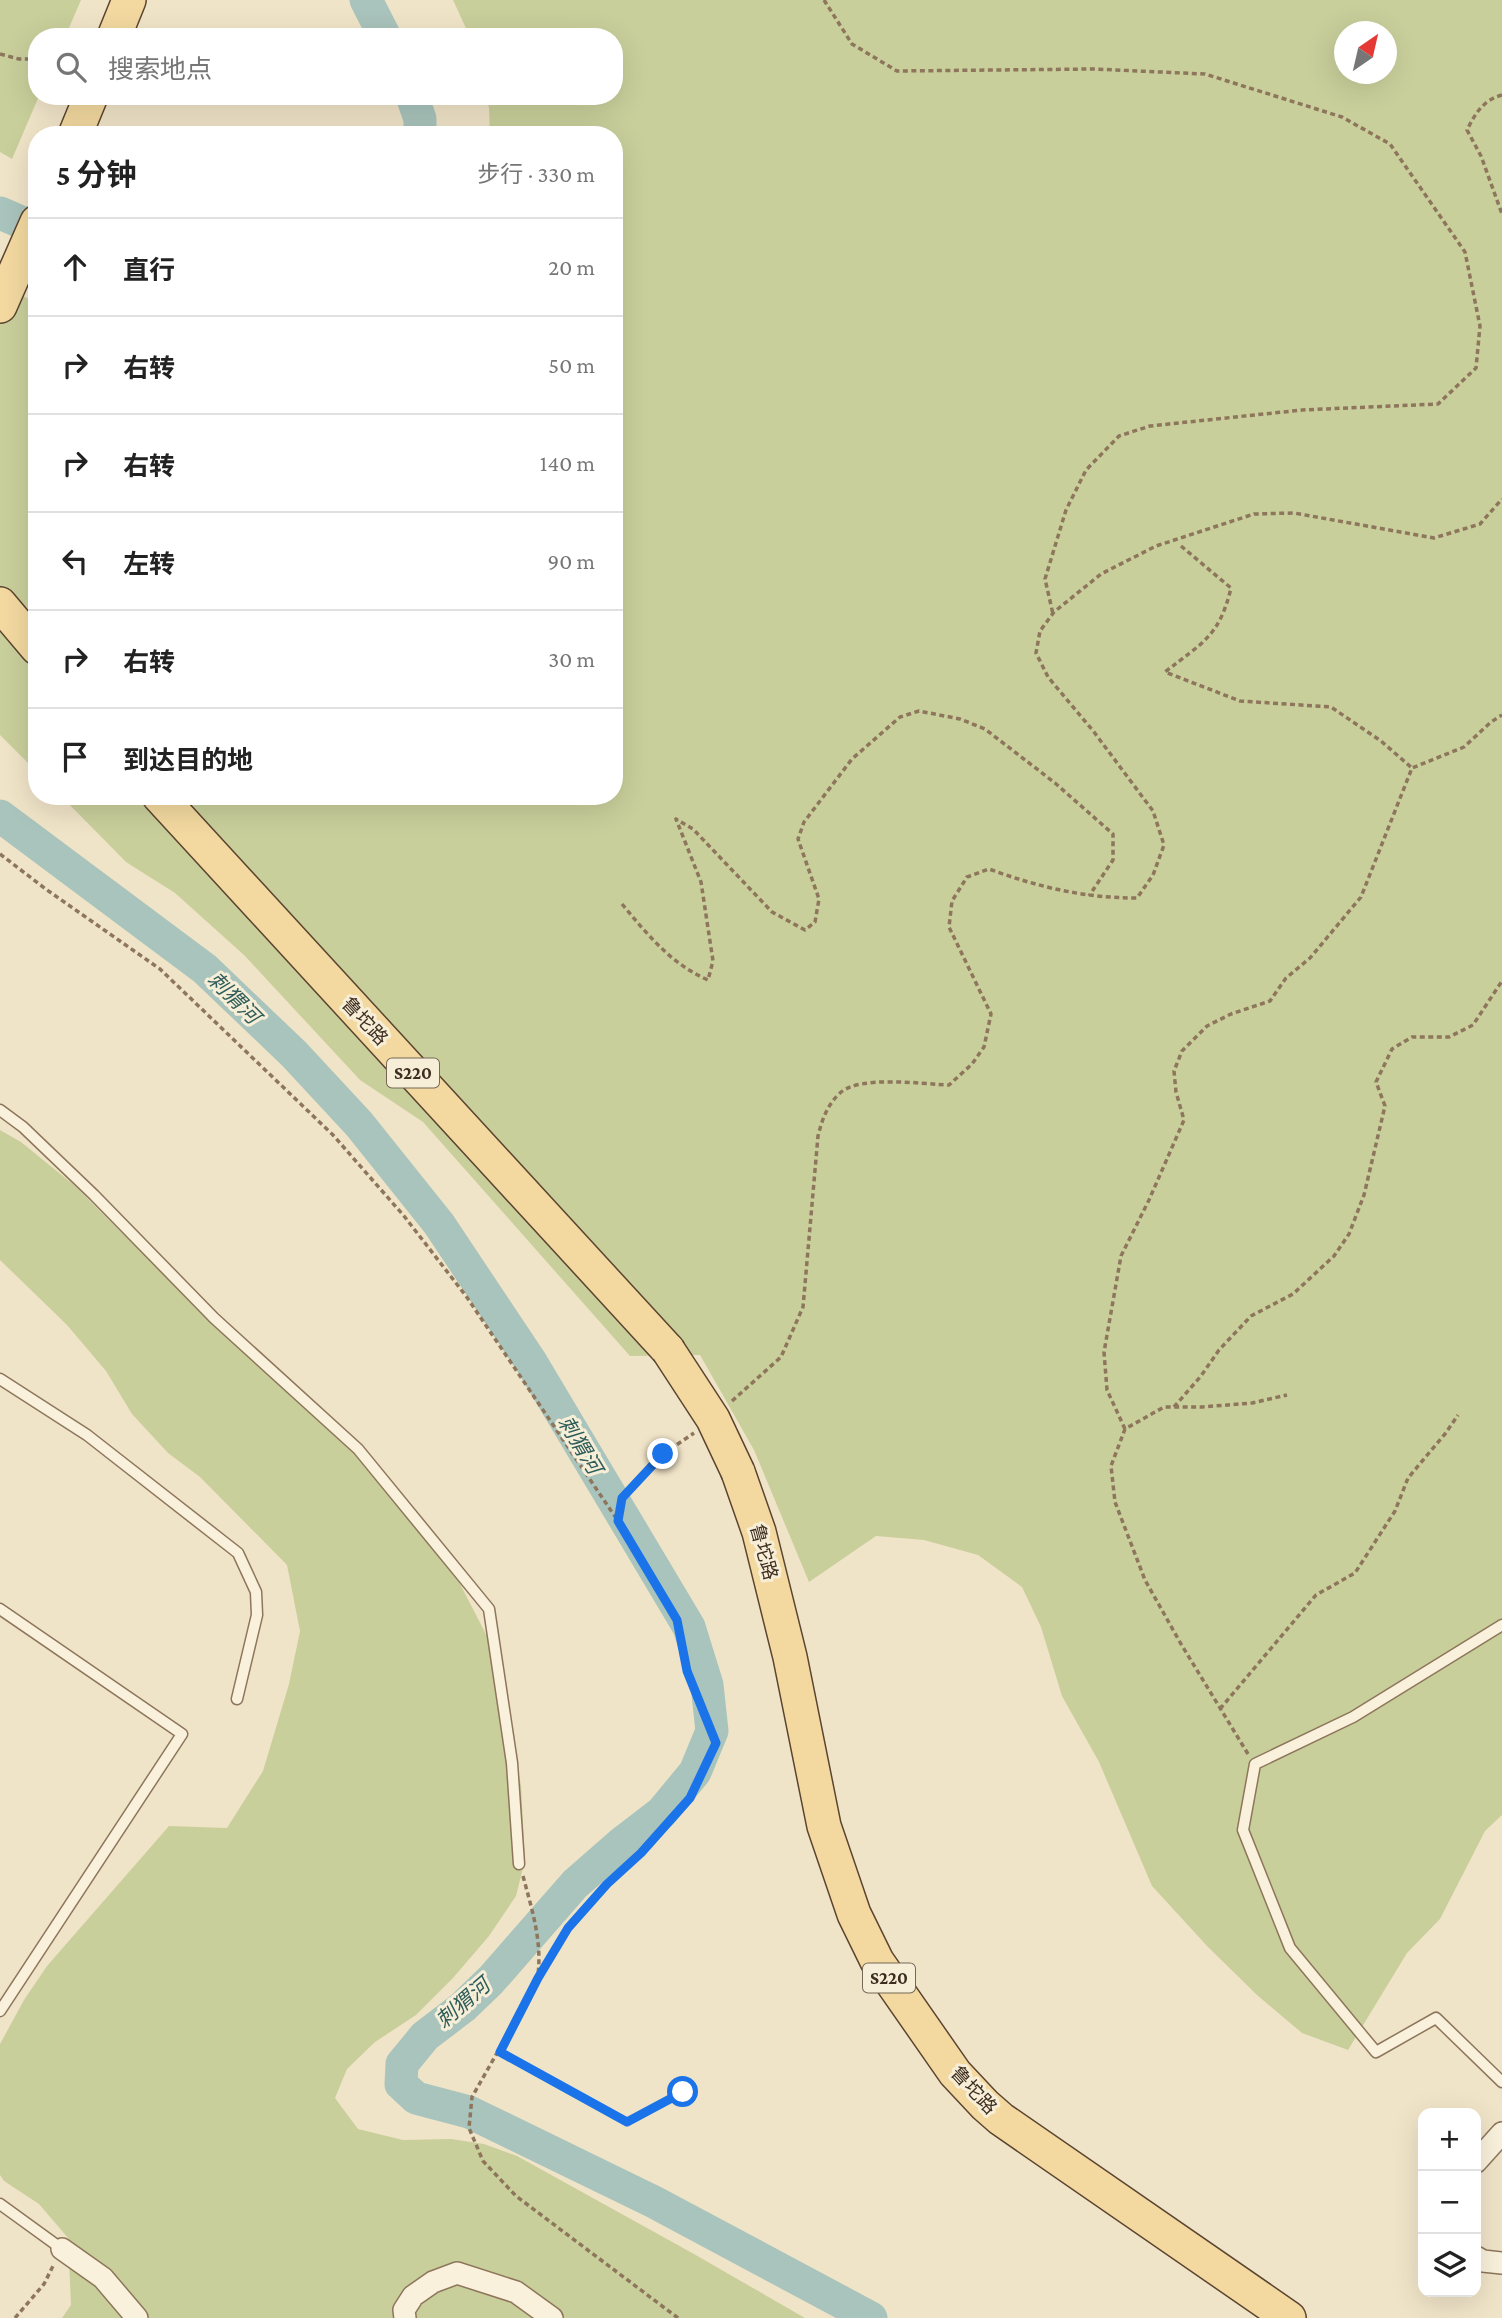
<!DOCTYPE html>
<html lang="zh">
<meta charset="utf-8">
<style>
:root{--surface:#fff;--page:#f2f2f2;--text:#222;--muted:#767676;--line:#e0e0e0}
body{margin:0;font-family:"Crimson Pro","Noto Sans SC",serif;background:var(--page);color:var(--text)}
.controls{position:absolute;right:21px;bottom:21px;display:grid;overflow:hidden;border-radius:14px;box-shadow:0 7px 28px #0002}
.controls button{width:63px;height:63px;display:grid;place-items:center;padding:0;border:0;border-bottom:2px solid var(--line);background:var(--surface);color:var(--text);font:35px sans-serif}
.compass{position:absolute;left:1334px;top:21px;width:63px;height:63px;border-radius:50%;background:var(--surface);box-shadow:0 7px 28px #0002;rotate:34deg}
.stop{position:absolute;width:21px;height:21px;margin:-16px;border:5px solid #1a73e8;border-radius:50%;background:#fff}
.stop.end{background:#1a73e8;border-color:#fff;box-shadow:0 2px 7px #0008}
.list{margin:0;padding:0;list-style:none}
h2{display:flex;justify-content:space-between;align-items:center;height:91px;margin:0;padding:0 28px;font-size:30px}
h2 small{font-size:23px;font-weight:400;color:var(--muted)}
.list li{display:grid;grid-template-columns:46px 1fr auto;gap:21px;align-items:center;box-sizing:border-box;height:98px;padding:0 28px;border-top:2px solid var(--line)}
.list b{display:block;font-size:26px;white-space:nowrap}
.list em{font-size:23px;font-style:normal;color:var(--muted)}
.icon{flex:none;width:38px;height:38px;fill:none;stroke:currentColor;stroke-width:2;stroke-linecap:round;stroke-linejoin:round}
.map{position:relative;flex:none;width:1502px;height:2318px;overflow:hidden}
.search{position:absolute;background:var(--surface);box-shadow:0 7px 28px #0002;left:28px;top:28px;width:595px;height:77px;display:flex;align-items:center;gap:18px;box-sizing:border-box;padding:0 24px;border-radius:28px;color:var(--muted);font-size:26px}
.panel{position:absolute;background:var(--surface);box-shadow:0 7px 28px #0002;left:28px;top:126px;width:595px;height:679px;border-radius:28px}
.map>svg:first-child{display:block}
.green{fill:#c9cf9b;fill-rule:evenodd}
.lines{fill:none;stroke-linecap:round;stroke-linejoin:round}
.river{stroke:#a9c4bc;stroke-width:33}
.lane-casing{stroke:#8d765c;stroke-width:13}
.street-casing{stroke:#8d765c;stroke-width:24}
.primary-casing{stroke:#5b4430;stroke-width:36}
.path{stroke:#8d765c;stroke-width:3.5;stroke-dasharray:5 3.5;stroke-linecap:butt}
.lane{stroke:#faf1dc;stroke-width:10}
.street{stroke:#faf1dc;stroke-width:21}
.primary{stroke:#f3d9a0;stroke-width:33}
.primary-bridge-casing{stroke:#5b4430;stroke-width:36;stroke-linecap:butt}
.primary-bridge{stroke:#f3d9a0;stroke-width:33}
.route{stroke:#1a73e8;stroke-width:9}
.labels{text-anchor:middle;dominant-baseline:central;stroke-width:6;stroke-linejoin:round;paint-order:stroke}
.shield{fill:#f7eed8;stroke:#756857;stroke-width:2}
.shield-label{font-size:18px;font-weight:bold;fill:#3d2e20}
.street-label{font-size:19px;fill:#3d2e20;stroke:#f7eed8}
.water-label{font-size:21px;font-style:italic;fill:#2f5d5a;stroke:#f7eed8}
</style>
<div class="map">
<svg width="1502" height="2318" viewBox="0 0 1502 2318">
<rect width="100%" height="100%" fill="#f0e4c8"/>
<!-- green -->
<path class="green" d="M0,0H81L65,37H37V96H39L12,159L0,152Z
M453,0H1502V1815L1485,1831L1440,1919L1407,1953L1348,2050L1302,2033L1257,1995L1208,1947L1152,1886L1099,1762L1062,1696L1041,1627L1022,1587L978,1555L924,1540L876,1536L809,1582L754,1450L700,1355L630,1356L423,1122L360,1080L244,955L175,893L126,862L61,796H614V135H490L489,108L486,96H614V37H470ZM1344,32H1386V74H1344Z
M0,287L37,302V772L0,735Z
M0,1130L21,1142L74,1185L167,1278L282,1388L349,1441L433,1545L459,1582L490,1642L521,1785L525,1860L516,1896L489,1936L453,1978L416,2015L375,2042L347,2069L335,2098L358,2129L403,2140L451,2139L484,2144L517,2156L694,2254L805,2318H62L71,2305L68,2238L39,2204L4,2181L0,2175V2044L24,2000L47,1966L169,1826L227,1828L263,1771L289,1684L300,1631L287,1565L200,1477L168,1453L132,1414L106,1371L67,1325L0,1260Z"/>
<g class="lines">
<!-- river -->
<path class="river" d="M366,0L385,37
M412,96L420,119V135
M0,213L37,229
M0,816L205,969L294,1054L359,1124L439,1224L531,1362L689,1627L707,1685L712,1731L695,1772L662,1812L623,1842L575,1884L491,1980L463,2007L425,2036L402,2064L401,2084L416,2098L469,2112L654,2202L871,2318"/>
<defs>
<path id="lane" d="M0,1110L23,1127L94,1195L214,1318L358,1449L489,1609L512,1763L519,1864
M0,1379L87,1435L238,1553L256,1592L257,1615L237,1699
M0,1609L182,1734L0,2011
M1502,1625L1353,1717L1255,1764L1243,1830L1290,1948L1376,2052L1436,2018L1502,2082
M0,2204L62,2249"/>
<path id="street" d="M1476,2162L1502,2133
M62,2249L103,2278L137,2318
M1476,2257L1483,2261L1502,2263
M405,2318L404,2310L413,2296L433,2282L457,2273L516,2292L552,2318"/>
<path id="primary" d="M114,37L129,0
M75,135L91,96
M0,306L37,222
M0,604L37,648
M159,796L668,1350
M738,1472L759,1532L790,1657L824,1826L854,1914L877,1961L955,2073L985,2105L1001,2119L1289,2318"/>
</defs>
<!-- lane casing -->
<use href="#lane" class="lane-casing"/>
<!-- street casing -->
<use href="#street" class="street-casing"/>
<!-- primary casing -->
<use href="#primary" class="primary-casing"/>
<!-- path -->
<path class="path" d="M824,0L852,44L897,71L1093,69L1205,74L1342,117L1390,144L1465,252L1480,326L1476,368L1438,404L1302,410L1150,426L1119,436L1086,470L1066,510L1045,579L1053,614
M0,54L19,59H37
M1502,95C1483,100 1475,114 1467,130L1481,156L1502,214
M1181,546L1231,588C1219,637 1203,642 1165,672L1240,701L1331,707L1381,741L1412,768
M0,854L47,890L160,969L333,1135L404,1216L466,1296L618,1521
M622,904C647,934 671,964 708,980L713,961L701,882L676,819L693,829L772,912L805,930L815,922L819,899L798,839L804,822L852,759L900,717L919,711L960,719L985,729L1055,783L1113,834V860L1089,896
M732,1401L781,1357L803,1307L818,1136C822,1120 827,1105 840,1093C859,1075 923,1084 949,1085L972,1064L984,1047L991,1014L949,927L952,901L967,877L989,869C1038,887 1084,898 1137,898L1153,875L1164,845L1153,811L1094,732L1048,677L1036,653L1040,631L1054,612L1101,574L1156,546L1254,514L1294,513L1434,538L1480,524L1502,499
M1174,1407L1201,1376L1219,1350L1251,1316L1293,1294L1334,1256L1349,1234L1364,1195L1385,1106L1376,1082L1392,1049L1412,1037H1449L1473,1025L1502,981
M1125,1429L1107,1390L1104,1352L1121,1256L1149,1200L1184,1120L1176,1092L1174,1071L1182,1051L1207,1026L1231,1014L1270,1001L1286,978L1310,958L1361,897L1412,768L1464,747L1491,722L1502,715
M1220,1709L1316,1595L1355,1573L1395,1511L1408,1478L1445,1434L1458,1415
M1248,1754L1181,1644L1145,1580L1115,1502L1111,1466L1125,1429L1164,1407H1202L1252,1403L1287,1395
M523,1876C532,1910 542,1940 538,1975
M500,2052L627,2122L683,2092
M15,2318L44,2284L53,2266
M678,2318L516,2196L483,2161L469,2128L472,2097L568,1928L607,1884L641,1853L690,1798L716,1743L687,1671L676,1620L618,1521L622,1498L663,1454L694,1433"/>
<!-- lane -->
<use href="#lane" class="lane"/>
<!-- street -->
<use href="#street" class="street"/>
<!-- primary -->
<use href="#primary" class="primary"/>
<defs>
<path id="primary-bridge" d="M668,1350L713,1419L738,1472"/>
</defs>
<!-- primary-bridge casing -->
<use href="#primary-bridge" class="primary-bridge-casing"/>
<!-- primary-bridge -->
<use href="#primary-bridge" class="primary-bridge"/>
</g>
<g class="lines">
<!-- route -->
<path class="route" d="M663,1454L622,1498L618,1521L677,1620L687,1671L716,1743L690,1798L641,1853L607,1884L568,1928L538,1978L500,2052L627,2122L683,2092"/>
</g>
<g class="labels">
<!-- shield labels -->
<g class="shield">
<rect x="387" y="1058.5" width="52" height="29" rx="5"/>
<rect x="863" y="1963.5" width="52" height="29" rx="5"/>
</g>
<g class="shield-label">
<text x="413" y="1073">S220</text>
<text x="889" y="1978">S220</text>
</g>
<!-- street labels -->
<g class="street-label">
<text transform="translate(365 1021) rotate(47)">鲁坨路</text>
<text transform="translate(764 1552) rotate(75)">鲁坨路</text>
<text transform="translate(974 2090) rotate(47)">鲁坨路</text>
</g>
<!-- water labels -->
<g class="water-label">
<text transform="translate(234 998) rotate(45)">刺猬河</text>
<text transform="translate(580 1445) rotate(59)">刺猬河</text>
<text transform="translate(463 2003) rotate(-41)">刺猬河</text>
</g>
</g>
</svg>
<div class="controls">
<button>+</button>
<button>−</button>
<button><svg class="icon" aria-label="layers" viewBox="0 0 24 24"><path d="M12 4l9 5-9 5-9-5zM3 14l9 5 9-5"/></svg></button>
</div>
<svg class="compass" viewBox="-18 -18 36 36"><path d="M0-13l5 13h-10z" fill="#e53935"/><path d="M0 13l5-13h-10z" fill="#767676"/></svg>
<div class="stop" style="left:683px;top:2092px"></div>
<div class="stop end" style="left:663px;top:1454px"></div>
<div class="search"><svg class="icon" aria-label="search" viewBox="0 0 24 24"><circle cx="10" cy="10" r="6"/><path d="M15 15l6 6"/></svg>搜索地点</div>
<section class="panel">
<h2>5 分钟<small>步行 · 330 m</small></h2>
<ul class="list">
<li><svg class="icon" aria-label="ahead" viewBox="0 0 24 24"><path d="M12 20V5M6 11l6-6 6 6"/></svg><div><b>直行</b></div><em>20 m</em></li>
<li><svg class="icon" aria-label="right" viewBox="0 0 24 24"><path d="M7 20v-9h11M14 6l5 5-5 5"/></svg><div><b>右转</b></div><em>50 m</em></li>
<li><svg class="icon" aria-label="right" viewBox="0 0 24 24"><path d="M7 20v-9h11M14 6l5 5-5 5"/></svg><div><b>右转</b></div><em>140 m</em></li>
<li><svg class="icon" aria-label="left" viewBox="0 0 24 24"><path d="M17 20v-9H6M10 6l-5 5 5 5"/></svg><div><b>左转</b></div><em>90 m</em></li>
<li><svg class="icon" aria-label="right" viewBox="0 0 24 24"><path d="M7 20v-9h11M14 6l5 5-5 5"/></svg><div><b>右转</b></div><em>30 m</em></li>
<li><svg class="icon" aria-label="arrive" viewBox="0 0 24 24"><path d="M6 21V4h12l-3 4 3 4H6"/></svg><div><b>到达目的地</b></div></li>
</ul>
</section>
</div>
